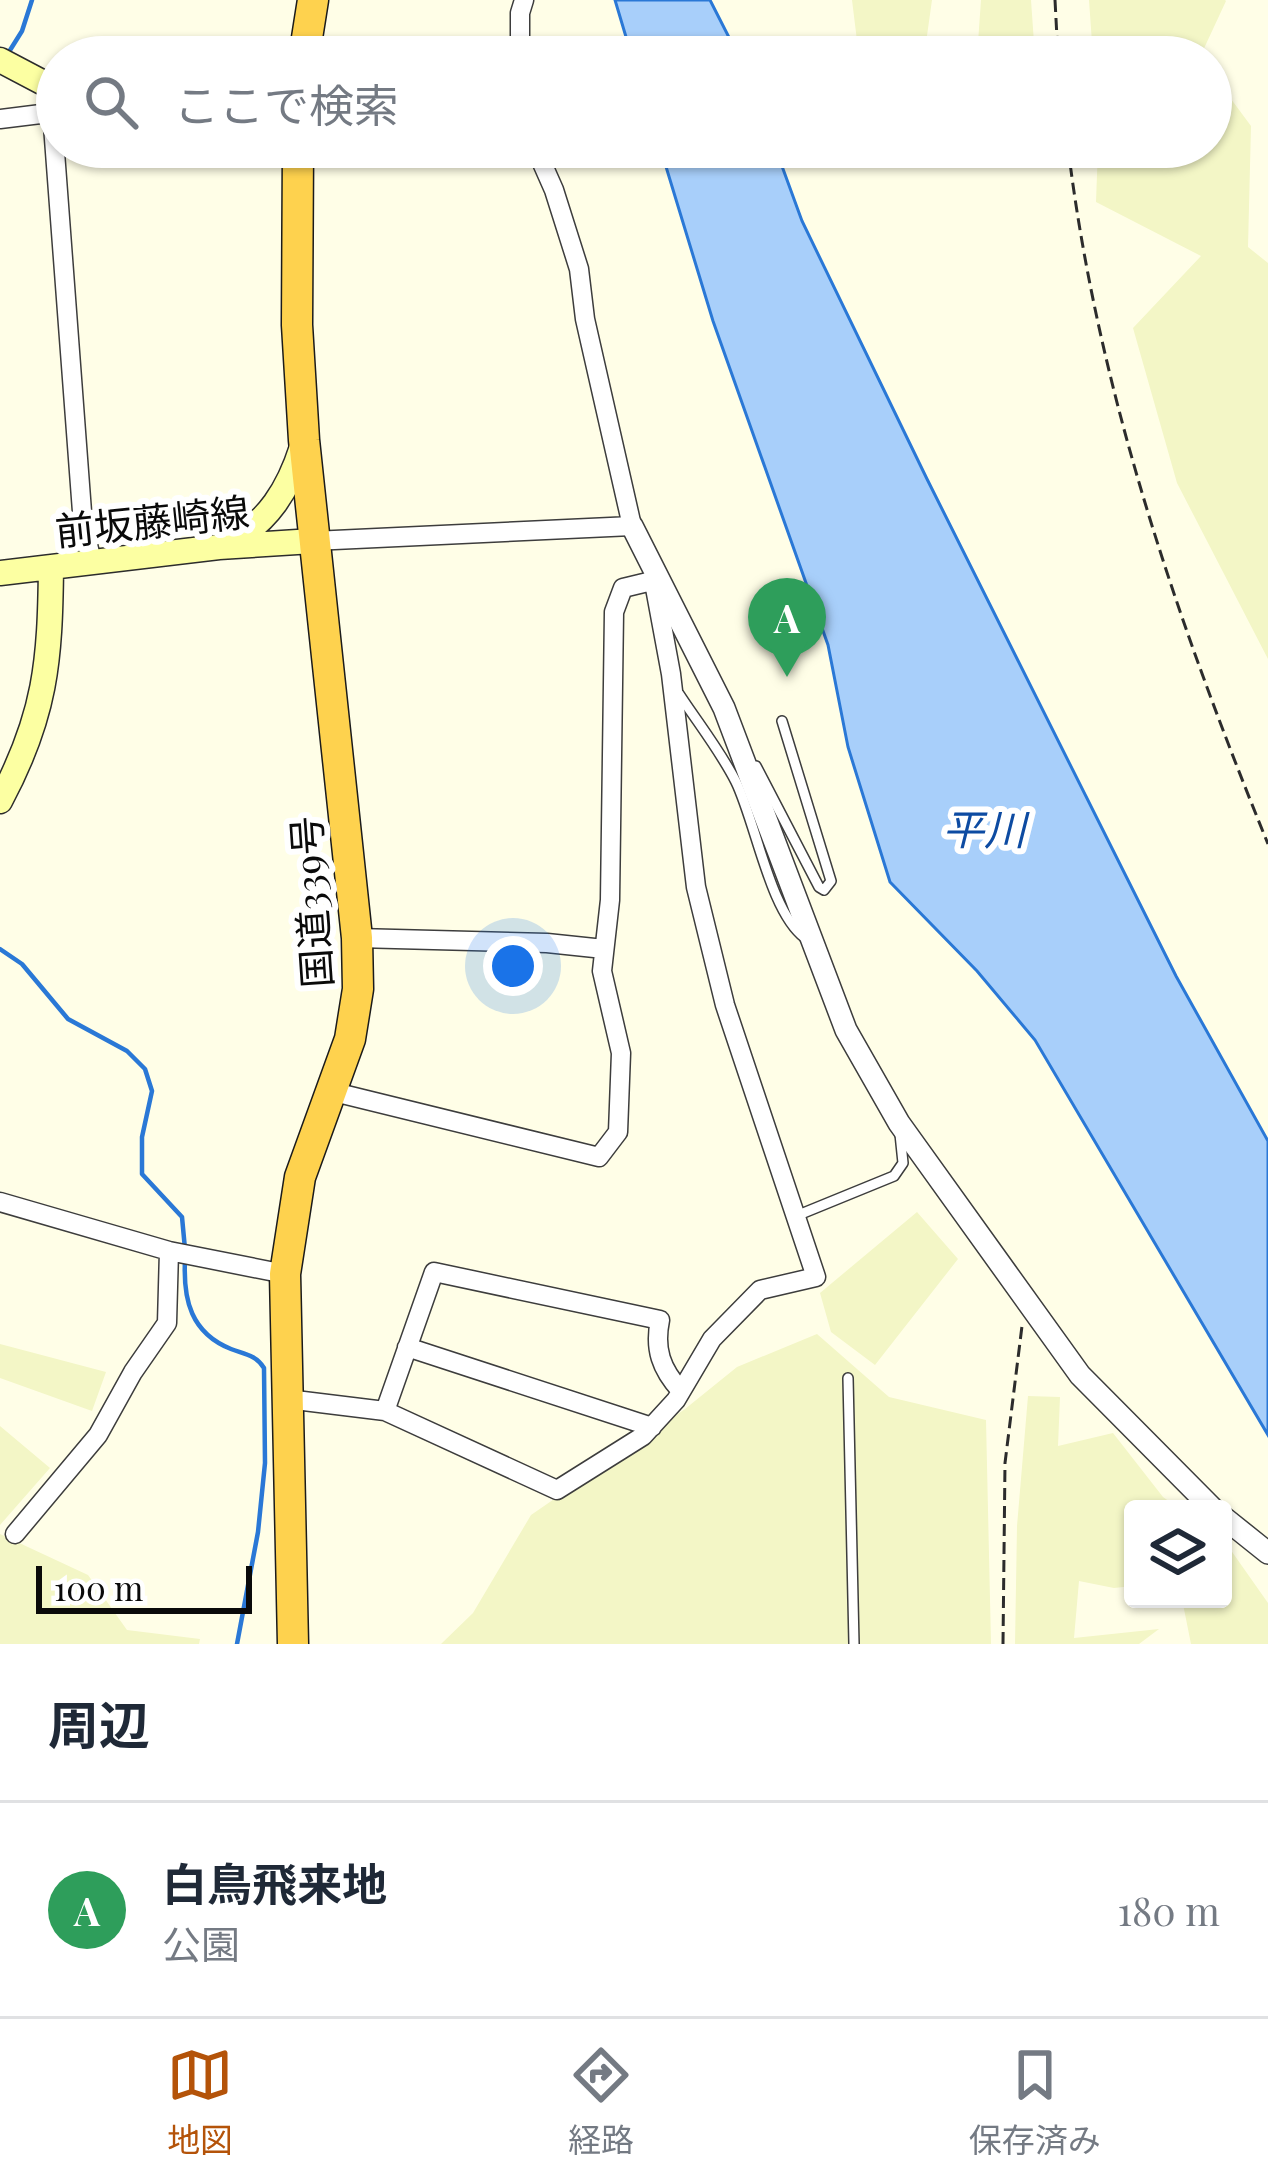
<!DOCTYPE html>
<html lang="ja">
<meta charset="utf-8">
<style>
:root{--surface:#fff;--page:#f2f2f3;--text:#1f2937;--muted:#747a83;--line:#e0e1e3;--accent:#b45309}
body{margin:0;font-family:"Playfair Display","Noto Sans JP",serif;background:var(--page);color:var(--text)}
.controls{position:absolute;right:36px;bottom:36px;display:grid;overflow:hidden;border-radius:12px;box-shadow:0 3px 9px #0004}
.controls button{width:108px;height:108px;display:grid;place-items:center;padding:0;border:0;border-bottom:3px solid var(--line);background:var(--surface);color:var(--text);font:60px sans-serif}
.scale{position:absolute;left:36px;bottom:30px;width:216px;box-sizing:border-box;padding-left:12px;border:6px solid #0a0a0a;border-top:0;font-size:33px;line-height:42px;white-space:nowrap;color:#0a0a0a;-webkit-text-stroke:9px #fff;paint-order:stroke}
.you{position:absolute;left:513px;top:966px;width:42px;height:42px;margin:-30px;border:9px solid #fff;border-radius:50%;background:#1a73e8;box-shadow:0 0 0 18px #1a73e833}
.badge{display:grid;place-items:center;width:78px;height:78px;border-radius:50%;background:var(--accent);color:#fff;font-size:39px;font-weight:700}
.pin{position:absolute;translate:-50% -99px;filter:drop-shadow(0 3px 6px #0008)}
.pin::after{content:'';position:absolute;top:63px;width:42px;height:36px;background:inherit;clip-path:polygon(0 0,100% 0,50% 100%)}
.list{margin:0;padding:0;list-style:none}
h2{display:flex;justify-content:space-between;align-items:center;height:156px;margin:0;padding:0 48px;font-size:51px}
h2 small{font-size:39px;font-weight:400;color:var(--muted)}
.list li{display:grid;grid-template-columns:78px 1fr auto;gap:36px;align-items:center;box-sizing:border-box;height:216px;padding:0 48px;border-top:3px solid var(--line)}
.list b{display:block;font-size:45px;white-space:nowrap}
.list p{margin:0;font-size:39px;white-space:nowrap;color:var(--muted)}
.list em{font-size:39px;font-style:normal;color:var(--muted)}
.icon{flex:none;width:66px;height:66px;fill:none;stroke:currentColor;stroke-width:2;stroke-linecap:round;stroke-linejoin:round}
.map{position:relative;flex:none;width:1268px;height:1644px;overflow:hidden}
.search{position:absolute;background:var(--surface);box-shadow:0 3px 9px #0004;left:36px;right:36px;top:36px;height:132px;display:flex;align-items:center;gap:30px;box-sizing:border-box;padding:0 42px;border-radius:66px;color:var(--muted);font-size:45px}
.sheet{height:372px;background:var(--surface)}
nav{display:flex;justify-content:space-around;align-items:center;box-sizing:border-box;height:168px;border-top:3px solid var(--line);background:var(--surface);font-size:33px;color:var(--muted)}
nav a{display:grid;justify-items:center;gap:6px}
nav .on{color:var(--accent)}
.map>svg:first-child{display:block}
.farmland{fill:#f3f6c6}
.water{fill:#a8cffa;stroke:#2a78d6;stroke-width:3}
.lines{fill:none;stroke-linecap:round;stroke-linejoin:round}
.stream{stroke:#2a78d6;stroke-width:4.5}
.service-casing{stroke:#3d3d3d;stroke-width:12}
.minor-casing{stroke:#3d3d3d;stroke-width:21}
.tertiary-casing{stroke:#3d3d3d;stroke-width:24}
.secondary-casing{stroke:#2c2c2c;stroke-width:27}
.trunk-casing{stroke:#1b1b1b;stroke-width:33}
.path{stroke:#2c2c2c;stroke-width:3;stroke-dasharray:12 6;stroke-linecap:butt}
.service{stroke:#fff;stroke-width:9}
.minor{stroke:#fff;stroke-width:18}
.tertiary{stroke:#fff;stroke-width:21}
.secondary{stroke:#fcffa2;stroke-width:24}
.trunk{stroke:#fed24e;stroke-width:30}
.labels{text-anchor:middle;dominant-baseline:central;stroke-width:12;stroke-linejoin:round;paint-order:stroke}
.street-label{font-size:39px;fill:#0a0a0a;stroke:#fff}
.water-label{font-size:42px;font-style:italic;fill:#0d4ba2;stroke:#fff}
</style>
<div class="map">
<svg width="1268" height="1644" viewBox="0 0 1268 1644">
<rect width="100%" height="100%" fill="#fffee7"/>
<!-- farmland -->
<path class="farmland" d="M852,0H932L924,57H859Z
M981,0H1031L1035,57H977Z
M1089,0H1225L1226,1L1200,57H1093Z
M1211,72L1251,126L1248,247L1268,263V659L1177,483L1133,328L1201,256L1096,202L1098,147H1211Z
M917,1212L958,1259L875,1365L831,1332L820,1293Z
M817,1334L889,1397L986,1420L991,1644H441L473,1613L531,1515L685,1409L737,1367Z
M0,1344L106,1372L92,1411L0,1378Z
M1028,1396L1060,1397L1058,1446L1113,1433L1163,1497L1180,1509H1133V1586L1114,1588L1079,1581L1074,1638L1159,1629L1139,1644H1015L1017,1526Z
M0,1426L50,1468L0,1525Z
M0,1534L88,1575L127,1630L200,1639L199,1644H0Z
M1223,1539L1268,1603V1644H1191L1182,1599H1223Z"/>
<!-- water -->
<path class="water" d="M615,0H710L739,57H632Z
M660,147H775L802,221L927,479L1176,976L1268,1141V1435L1035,1040L977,971L890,882L848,747L828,645L713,321Z"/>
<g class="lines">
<!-- stream -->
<path class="stream" d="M7,55L22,31L32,0
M0,949L22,964L68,1019L127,1051L145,1069L152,1091L142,1137V1174L182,1217L185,1249
M185,1260C183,1300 191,1333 231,1349C244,1354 256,1355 264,1368L265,1463L258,1532L237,1644"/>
<defs>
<path id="service" d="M679,694C698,723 721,752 736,782C756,823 770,912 805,938
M756,766L819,887L824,890L831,881L782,721
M796,1216L894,1176L903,1163L900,1134
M848,1378L854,1644"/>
<path id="minor" d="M520,57V13L524,0
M52,112L83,525L92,561
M0,119L57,112
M313,541L632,526L585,319L579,269L554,190L535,147
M357,938L547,943L604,949
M330,1091L599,1157L618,1132L621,1053L602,971L610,900L614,612L623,588L652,581
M0,1202L169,1251L285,1274
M407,1347L652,1427
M287,1399L385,1411L557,1490L643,1436L676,1400L712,1339L760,1290L816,1277L725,1005L696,887L671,674L653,577
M385,1411L434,1272L660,1320C654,1349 661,1369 681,1391
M15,1534L98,1435L133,1372L167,1323L169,1251"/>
<path id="tertiary" d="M632,526L724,708L846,1030L899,1123L1080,1375L1213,1509
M1223,1517L1268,1553"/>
<path id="secondary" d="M0,60L57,90
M227,543C268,524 289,488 302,447
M0,573L219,547L313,541
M0,801C46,715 50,661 51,567"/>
<path id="trunk" d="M304,57L313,0
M293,1644L285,1274L300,1177L350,1039L358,989L357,938L304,440L297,325L298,147"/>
</defs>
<!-- service casing -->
<use href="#service" class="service-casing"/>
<!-- minor casing -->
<use href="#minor" class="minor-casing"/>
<!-- tertiary casing -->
<use href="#tertiary" class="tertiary-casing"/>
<!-- secondary casing -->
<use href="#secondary" class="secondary-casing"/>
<!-- trunk casing -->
<use href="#trunk" class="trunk-casing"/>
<!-- path -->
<path class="path" d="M1055,0L1058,57
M1068,147C1097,387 1177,621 1268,844
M1003,1644L1005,1463L1022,1326"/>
<!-- service -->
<use href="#service" class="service"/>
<!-- minor -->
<use href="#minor" class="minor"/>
<!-- tertiary -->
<use href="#tertiary" class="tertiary"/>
<!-- secondary -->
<use href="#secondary" class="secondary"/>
<!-- trunk -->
<use href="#trunk" class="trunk"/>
</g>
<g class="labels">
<!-- street labels -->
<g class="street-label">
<text transform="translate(152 520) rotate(-6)">前坂藤崎線</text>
<text transform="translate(310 902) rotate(-94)">国道339号</text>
</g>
<!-- water labels -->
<g class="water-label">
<text x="984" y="828">平川</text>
</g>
</g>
</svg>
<div class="controls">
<button><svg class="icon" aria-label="layers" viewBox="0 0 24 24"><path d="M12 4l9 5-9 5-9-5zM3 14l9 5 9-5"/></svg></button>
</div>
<div class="scale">100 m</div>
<div class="you"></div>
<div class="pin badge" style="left:787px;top:677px;background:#2e9e5b">A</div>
<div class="search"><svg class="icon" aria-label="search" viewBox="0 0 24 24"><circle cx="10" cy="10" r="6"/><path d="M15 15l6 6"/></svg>ここで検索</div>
</div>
<section class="sheet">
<h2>周辺<small></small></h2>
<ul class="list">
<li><span class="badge" style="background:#2e9e5b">A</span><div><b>白鳥飛来地</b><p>公園</p></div><em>180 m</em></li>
</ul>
</section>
<nav>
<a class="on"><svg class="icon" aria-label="map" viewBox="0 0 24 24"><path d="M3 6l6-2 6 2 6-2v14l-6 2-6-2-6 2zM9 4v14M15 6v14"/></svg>地図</a>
<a><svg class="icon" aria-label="directions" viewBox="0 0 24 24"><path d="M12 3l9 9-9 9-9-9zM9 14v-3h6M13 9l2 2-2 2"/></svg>経路</a>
<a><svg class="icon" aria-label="saved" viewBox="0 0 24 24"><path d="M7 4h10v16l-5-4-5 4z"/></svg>保存済み</a>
</nav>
